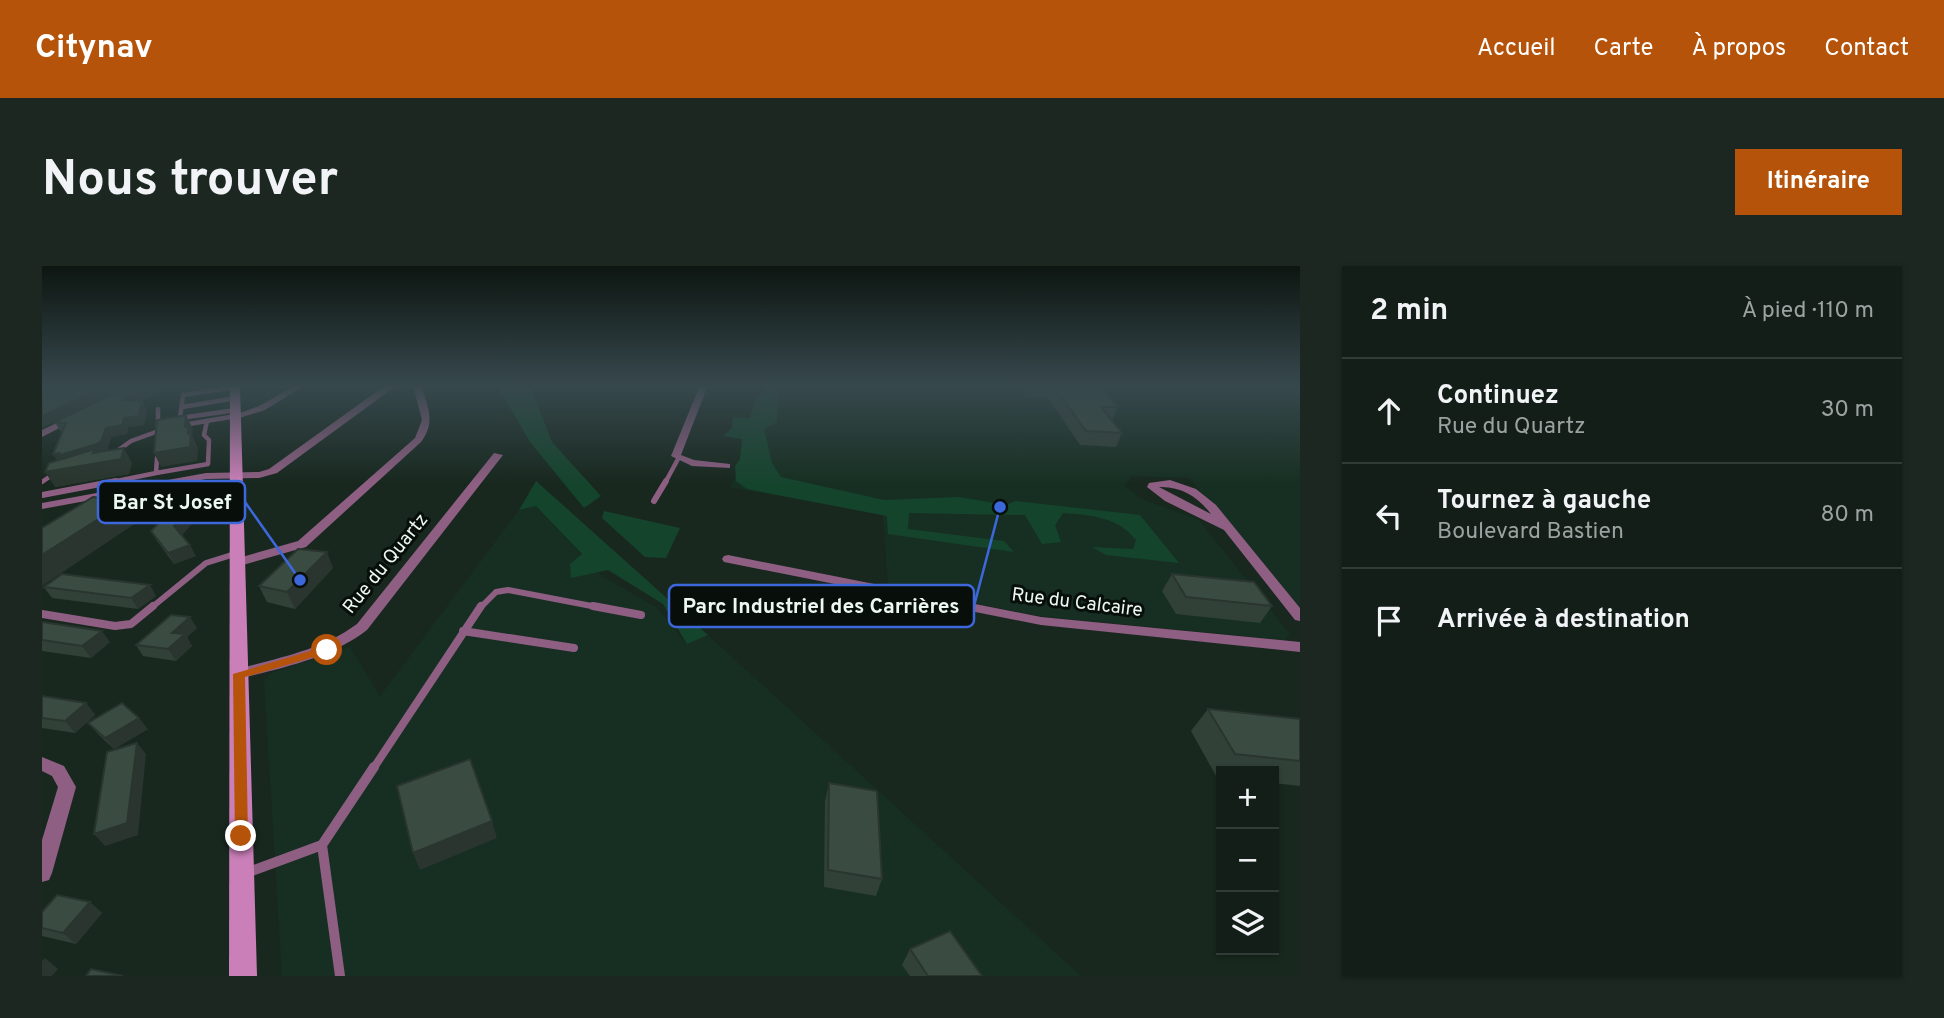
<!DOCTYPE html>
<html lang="fr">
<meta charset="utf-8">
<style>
:root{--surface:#121e17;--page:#1b2720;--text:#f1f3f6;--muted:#9ca2a1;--line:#313c36;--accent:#b45309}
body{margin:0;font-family:Overpass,sans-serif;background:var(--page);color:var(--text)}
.controls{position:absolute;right:21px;bottom:21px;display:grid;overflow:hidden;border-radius:0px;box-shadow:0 2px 5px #0004}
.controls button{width:63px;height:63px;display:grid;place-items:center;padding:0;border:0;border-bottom:2px solid var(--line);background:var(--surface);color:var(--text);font:35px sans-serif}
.stop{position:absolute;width:21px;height:21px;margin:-16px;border:5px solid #b45309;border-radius:50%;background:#fff}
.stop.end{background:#b45309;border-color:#fff;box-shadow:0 2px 7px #0008}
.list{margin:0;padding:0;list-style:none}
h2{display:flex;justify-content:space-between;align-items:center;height:91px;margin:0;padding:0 28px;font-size:30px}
h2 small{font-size:23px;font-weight:400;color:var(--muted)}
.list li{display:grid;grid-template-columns:46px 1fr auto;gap:21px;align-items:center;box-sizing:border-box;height:105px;padding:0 28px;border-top:2px solid var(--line)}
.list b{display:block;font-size:26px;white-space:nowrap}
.list p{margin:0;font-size:23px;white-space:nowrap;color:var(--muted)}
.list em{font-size:23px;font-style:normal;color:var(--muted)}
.icon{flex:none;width:38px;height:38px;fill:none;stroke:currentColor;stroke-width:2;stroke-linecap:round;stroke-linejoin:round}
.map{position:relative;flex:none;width:1258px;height:710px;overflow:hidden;border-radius:0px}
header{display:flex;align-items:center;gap:42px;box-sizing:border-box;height:98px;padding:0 35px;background:var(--accent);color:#fff}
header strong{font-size:33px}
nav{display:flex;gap:38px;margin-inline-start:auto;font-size:24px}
.intro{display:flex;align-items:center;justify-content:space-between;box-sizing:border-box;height:168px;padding:0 42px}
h1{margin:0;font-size:49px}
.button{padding:18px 32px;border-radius:0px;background:var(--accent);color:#fff;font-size:24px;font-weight:700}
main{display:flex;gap:42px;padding:0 42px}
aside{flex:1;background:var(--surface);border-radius:0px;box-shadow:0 2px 5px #0004}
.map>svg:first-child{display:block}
.built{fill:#172f22}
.green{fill:#15442d}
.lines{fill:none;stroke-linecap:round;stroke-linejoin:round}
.lane-far3{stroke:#8e5f82;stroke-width:4.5}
.lane-far2{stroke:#8e5f82;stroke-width:6}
.lane-far1{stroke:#8e5f82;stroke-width:8}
.lane{stroke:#8e5f82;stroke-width:10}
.street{fill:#8e5f82;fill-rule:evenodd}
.secondary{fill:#ca7fb8;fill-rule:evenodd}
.wall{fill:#324138}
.shaded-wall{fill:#29352e}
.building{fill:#3a4c41;stroke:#29352e;stroke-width:2}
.route{fill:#b45309}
.labels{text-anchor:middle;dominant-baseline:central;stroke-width:6;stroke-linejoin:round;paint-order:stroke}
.street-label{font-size:19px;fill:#edf8f1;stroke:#080f0b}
.leader{fill:none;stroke:#3c68dc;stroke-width:2.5}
.callout-dot{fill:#3c68dc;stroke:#080f0b;stroke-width:2.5}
.callout{fill:#080f0b;stroke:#3c68dc;stroke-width:2.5}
.callout-label{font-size:21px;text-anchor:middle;font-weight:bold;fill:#edf8f1}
</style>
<header>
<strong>Citynav</strong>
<nav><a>Accueil</a><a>Carte</a><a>À propos</a><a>Contact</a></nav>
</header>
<div class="intro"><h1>Nous trouver</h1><a class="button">Itinéraire</a></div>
<main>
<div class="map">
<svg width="1258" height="710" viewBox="0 0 1258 710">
<rect width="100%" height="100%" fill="#18281f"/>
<!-- built -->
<path class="built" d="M223,119L258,120L220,142L194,150V133Z
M724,119H1258V345L1147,212L1090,210L1083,220L1100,233L1157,254L1248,368L1243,374L997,350L846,320L841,249L687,221L709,189Z
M494,240L560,310L614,341L645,378L666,369L1039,710H240L222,415L230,407L308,381L338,430L477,244Z"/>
<!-- green -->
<path class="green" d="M455,119H492L489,122L510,176L559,230L542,242L488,176Z
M722,119H736L735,156L722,163L730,197L739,211L842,234L917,231L964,239L974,235L1098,249L1137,297L1064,289L1050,281L1091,283L1094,274C1076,251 1049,249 1021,247L1013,259L1019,276L1000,278L983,249L867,247L866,263L962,275L972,286L846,268L845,250L705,223L694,215L693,200L698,193L700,173L681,170L690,162L691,151L708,152L715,129L723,126L726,119Z
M494,215L666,369L645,378L621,338L566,304L529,312L528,298L540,288L494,240L477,244Z
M562,245L638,262L624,292L603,291L560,252Z"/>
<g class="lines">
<!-- lane-far3 -->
<path class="lane-far3" d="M193,121L141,129L138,152L194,144
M140,141L194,132
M116,143V163
M141,159L194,150
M71,188L89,175L122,163
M114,207L166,198L167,174L162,169L165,155
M0,216L13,207
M65,217L114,207L115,192
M623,217L636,193"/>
<!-- lane-far2 -->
<path class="lane-far2" d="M0,229L74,215
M612,235L624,215
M109,342L164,297L196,287
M438,342L454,326L466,324L560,342"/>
<!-- lane-far1 -->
<path class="lane-far1" d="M551,340L599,349
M0,348L73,360L89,358L111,340
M421,365L532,382
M331,503L439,340"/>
<!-- lane -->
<path class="lane" d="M280,579L332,501
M204,607L280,579L298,710"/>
<!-- street -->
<path class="street" d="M254,119H263L223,144L194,153L190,150L217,140Z
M349,119H360L347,125L235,207L217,212L164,213L0,243V237L164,207L217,206L227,203L341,121Z
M371,119H379C386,141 394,156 379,176L264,281L201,299H193L191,296L193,293L256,275L373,172L380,154Z
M658,119H666L639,189L652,194L688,198V202L650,200L629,190Z
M29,150L37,152L0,171V164Z
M452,187L461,189L325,364C287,393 242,401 197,413L192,412L189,408L192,404C235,392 278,385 315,358Z
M1128,214L1154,223L1174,239L1258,342V355L1253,354L1182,264L1123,235L1105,221L1107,217ZM1117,221C1139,220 1156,231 1169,248Z
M686,289L999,351L1258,376V386L999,359L682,296L680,293L682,290Z
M0,491L22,500L34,521L10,607L7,614L0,616V574L16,521L10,510L0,505Z"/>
<!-- secondary -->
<path class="secondary" d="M188,119H198L215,710H187Z"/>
</g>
<!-- wall -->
<path class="wall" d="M135,119L99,135L105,144L102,159L86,161L85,168L69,171L65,185L90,197L87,208L13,221L15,194L21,165H18L13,156Z
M977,119H1057L1076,141L1070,154L1080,167L1074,181L1038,179L1006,132L984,131Z
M157,234L162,244L140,269L154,290L132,298L115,275L109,265Z
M291,302L253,343L225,336L217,320Z
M1130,308L1230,340L1218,357L1134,348L1120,325Z
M2,321L114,330L96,343L10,332Z
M0,356L68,376L49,392L0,385Z
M155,362L145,371L150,380L134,395L101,390L94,379Z
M0,430L44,437L53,449L33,467L0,462Z
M1166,443L1258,453V520L1232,517V505H1179V511L1174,510L1149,465Z
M46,457L106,463L72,483L56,468Z
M787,517L840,613L834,630L782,621L783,535Z
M48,636L60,647L34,678L0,670V646Z
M868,683L940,710H868L860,699Z"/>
<!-- shaded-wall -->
<path class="shaded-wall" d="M66,119H88L0,162V150Z
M113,119H135L84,142L80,134Z
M149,119H168V120L151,123Z
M100,135L105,144L102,159L86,161L85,168L69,171L65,185L82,182L90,197L87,208L13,221L3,206L17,198L11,188L82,152Z
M144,149L151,163L150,169L156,182L155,195L119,201L112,187L143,161Z
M157,234L162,244L138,271L132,260Z
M85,235L97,255L0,320V289Z
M148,279L154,290L132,298L126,287Z
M285,286L291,302L253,343L245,326Z
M108,319L114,330L96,343L89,332Z
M148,351L155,362L145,371L150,380L134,395L126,383L130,367Z
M60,365L68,376L49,392L40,380Z
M44,437L53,449L33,467L23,455Z
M97,452L106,463L72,483L63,472Z
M95,477L104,488L96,569L63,580L52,568Z
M450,555L455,572L378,604L371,587Z
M48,636L60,647L34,678L21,667Z
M3,692L16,703L10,710H0V695Z"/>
<!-- building -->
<path class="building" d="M0,119H66L0,150Z
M89,119H113L80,134L100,135L97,150L82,152L80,159L64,162L59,175L55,178L15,190L17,187L11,188L24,157L13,156Z
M1001,119H1057L1076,141H1059L1080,167L1044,165L1011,119Z
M144,149L143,161H146V168L149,167L148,181L112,187L115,154Z
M82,182L79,193L3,206L7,197L53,183L51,187Z
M51,231L85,235L0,289V262Z
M139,234H157L132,260L148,279L126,287L109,265Z
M256,283L285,286L245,326L217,320Z
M20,308L108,319L89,332L2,321Z
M1130,308L1212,316L1230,340L1144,331Z
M129,349L148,351L130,367L143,368L126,383L94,379Z
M0,356L60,365L40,380L0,374Z
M0,430L44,437L23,455L0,452Z
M80,437L97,452L63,472L46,457Z
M1166,443L1258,453V495L1193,488Z
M95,477L85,557L52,568L65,486Z
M428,493L450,555L371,587L355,520Z
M787,517L835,525L840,613L786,604Z
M15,629L48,636L21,667L0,662V646Z
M908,665L940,710H886L868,683Z
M49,703L81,710H44Z"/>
<!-- sky -->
<linearGradient id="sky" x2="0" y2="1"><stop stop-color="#0d1611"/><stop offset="0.55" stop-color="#37484d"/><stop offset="1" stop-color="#37484d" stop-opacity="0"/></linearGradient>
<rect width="1258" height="218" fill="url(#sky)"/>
<!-- route -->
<path class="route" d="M285,380L289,381V386L203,411L206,570L204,575H193L191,408Z"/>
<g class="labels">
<!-- street labels -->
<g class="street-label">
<text transform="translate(344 298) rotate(-51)">Rue du Quartz</text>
<text transform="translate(1035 337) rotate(7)">Rue du Calcaire</text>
</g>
</g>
<!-- callouts -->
<path class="leader" d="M258 314L203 236M958 241L932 340"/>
<g class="callout-dot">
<circle cx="258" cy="314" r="7"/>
<circle cx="958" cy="241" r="7"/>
</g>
<g class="callout">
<rect x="56" y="215" width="147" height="42" rx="7"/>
<rect x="627" y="319" width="305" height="42" rx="7"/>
</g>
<g class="callout-label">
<text x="130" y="243">Bar St Josef</text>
<text x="779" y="347">Parc Industriel des Carrières</text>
</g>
</svg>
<div class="controls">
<button>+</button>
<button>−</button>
<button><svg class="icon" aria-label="layers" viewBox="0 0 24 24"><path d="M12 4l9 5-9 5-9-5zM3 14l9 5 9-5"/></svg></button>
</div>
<div class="stop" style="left:285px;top:384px"></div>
<div class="stop end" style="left:199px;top:570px"></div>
</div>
<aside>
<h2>2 min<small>À pied · 110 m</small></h2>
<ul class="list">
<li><svg class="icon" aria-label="ahead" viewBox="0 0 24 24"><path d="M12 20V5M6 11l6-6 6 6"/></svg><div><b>Continuez</b><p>Rue du Quartz</p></div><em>30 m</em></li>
<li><svg class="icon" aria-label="left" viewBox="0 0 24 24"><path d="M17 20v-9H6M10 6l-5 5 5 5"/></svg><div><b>Tournez à gauche</b><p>Boulevard Bastien</p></div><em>80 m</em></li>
<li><svg class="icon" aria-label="arrive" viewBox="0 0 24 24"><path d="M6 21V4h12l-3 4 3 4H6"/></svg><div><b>Arrivée à destination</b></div></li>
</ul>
</aside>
</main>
